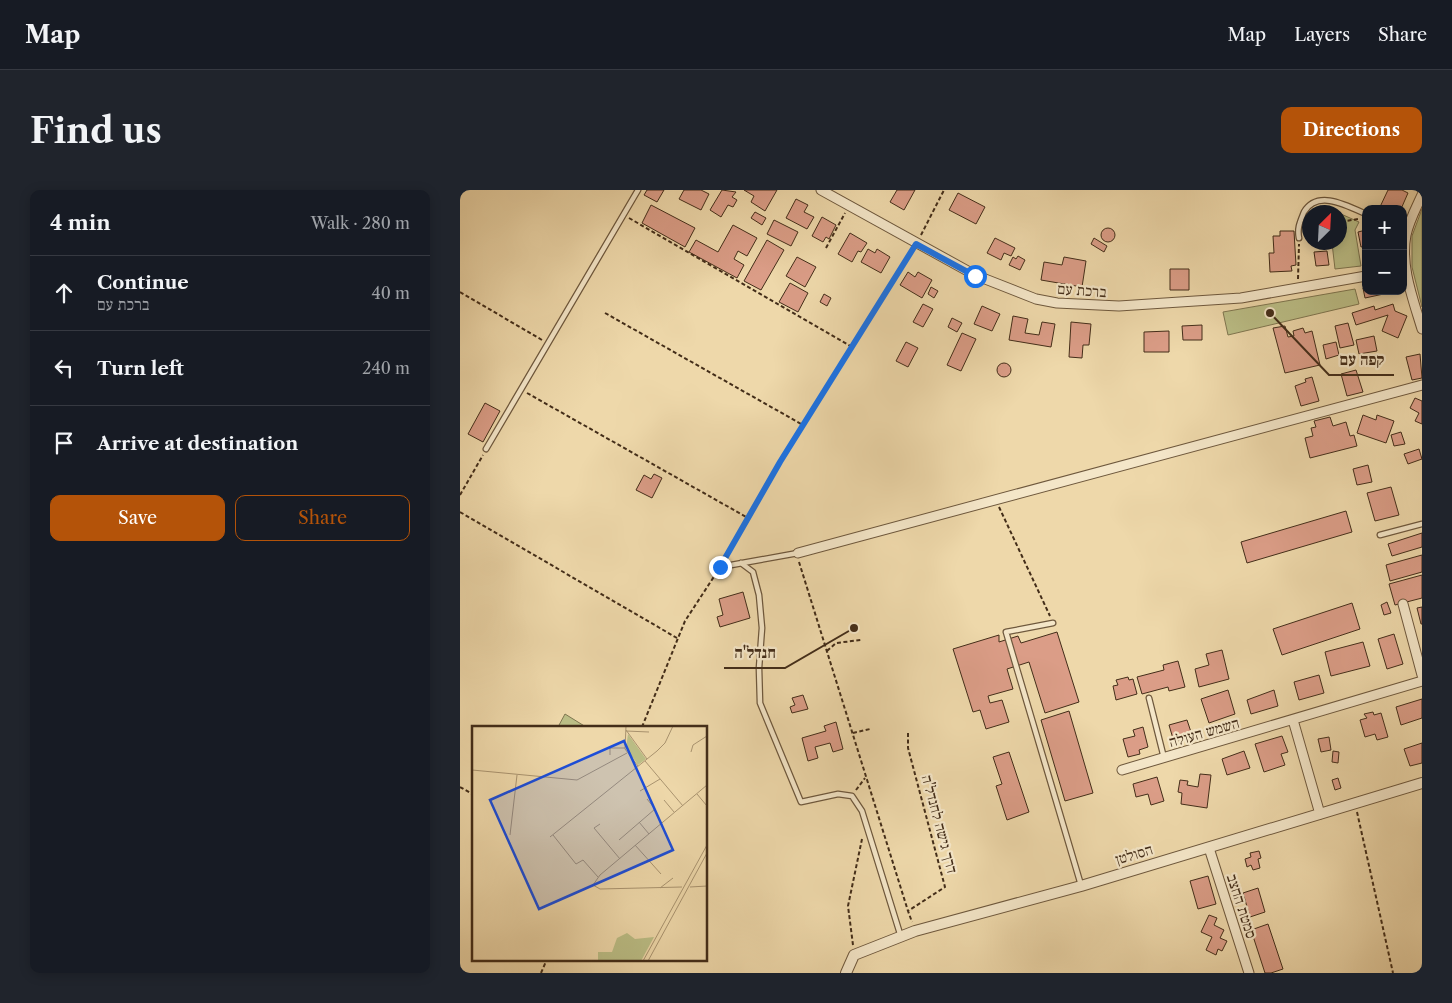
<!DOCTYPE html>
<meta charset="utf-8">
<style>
:root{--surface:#171b24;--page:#20242c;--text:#f1f3f6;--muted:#9ea1a6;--line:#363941;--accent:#b45309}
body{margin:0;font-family:"Libre Caslon Text","Frank Ruhl Libre",serif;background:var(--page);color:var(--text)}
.controls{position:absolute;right:15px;top:15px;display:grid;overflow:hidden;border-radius:10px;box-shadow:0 2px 12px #0003}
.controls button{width:45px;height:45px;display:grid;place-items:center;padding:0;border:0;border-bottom:1px solid var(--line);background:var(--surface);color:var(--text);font:25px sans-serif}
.compass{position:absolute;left:842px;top:15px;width:45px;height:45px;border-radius:50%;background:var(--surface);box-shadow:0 2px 12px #0003;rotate:24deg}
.stop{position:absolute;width:15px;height:15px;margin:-11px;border:4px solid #1a73e8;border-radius:50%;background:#fff}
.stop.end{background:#1a73e8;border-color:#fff;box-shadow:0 1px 5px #0008}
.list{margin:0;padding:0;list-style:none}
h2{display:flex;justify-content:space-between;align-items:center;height:65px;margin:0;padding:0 20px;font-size:21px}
h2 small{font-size:16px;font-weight:400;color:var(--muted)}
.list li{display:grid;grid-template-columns:32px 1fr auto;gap:15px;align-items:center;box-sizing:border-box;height:75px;padding:0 20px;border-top:1px solid var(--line)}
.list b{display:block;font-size:19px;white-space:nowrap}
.list p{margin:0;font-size:16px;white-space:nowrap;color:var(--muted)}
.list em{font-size:16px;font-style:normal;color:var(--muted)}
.actions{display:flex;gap:10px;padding:15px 20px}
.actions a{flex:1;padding:11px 0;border:1px solid var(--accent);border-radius:10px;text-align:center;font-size:18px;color:var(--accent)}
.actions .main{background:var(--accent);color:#fff}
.icon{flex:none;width:28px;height:28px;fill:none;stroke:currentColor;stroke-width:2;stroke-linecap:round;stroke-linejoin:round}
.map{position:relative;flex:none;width:962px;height:783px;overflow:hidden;border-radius:10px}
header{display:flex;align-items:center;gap:30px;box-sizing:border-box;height:70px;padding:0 25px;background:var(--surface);border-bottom:1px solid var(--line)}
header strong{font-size:24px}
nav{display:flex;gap:28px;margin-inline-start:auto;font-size:18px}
.intro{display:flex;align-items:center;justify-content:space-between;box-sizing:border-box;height:120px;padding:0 30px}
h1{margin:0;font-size:35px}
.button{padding:12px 22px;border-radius:10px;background:var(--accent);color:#fff;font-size:18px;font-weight:700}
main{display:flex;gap:30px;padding:0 30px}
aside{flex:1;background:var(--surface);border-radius:10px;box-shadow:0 2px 12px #0003}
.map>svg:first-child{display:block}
.green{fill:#bbbe86;stroke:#7f7650}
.building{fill:#db9d87;stroke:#432d19}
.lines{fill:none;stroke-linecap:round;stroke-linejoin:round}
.service-casing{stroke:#6e583d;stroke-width:7}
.minor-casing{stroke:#6e583d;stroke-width:11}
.tertiary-casing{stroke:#6e583d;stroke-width:12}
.path{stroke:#432d19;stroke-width:2;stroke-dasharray:4 2.5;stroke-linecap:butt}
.service{stroke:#f4e6c8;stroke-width:4.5}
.minor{stroke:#f4e6c8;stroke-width:9}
.tertiary{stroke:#f4e6c8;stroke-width:10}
.route{stroke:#1a73e8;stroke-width:6}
.labels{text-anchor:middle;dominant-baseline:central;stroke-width:4.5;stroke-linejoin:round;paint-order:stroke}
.street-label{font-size:15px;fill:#432d19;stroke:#f4e6c8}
.inset-road{fill:none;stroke:#aa9470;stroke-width:1}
.view{fill:#1d4ed8;fill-opacity:0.15;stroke:#1d4ed8;stroke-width:2.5}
.inset-edge{fill:none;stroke:#432d19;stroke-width:2.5}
.leader{fill:none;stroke:#432d19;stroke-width:2}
.callout-dot{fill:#432d19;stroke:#f4e6c8;stroke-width:2}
.callout-label{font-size:16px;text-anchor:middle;font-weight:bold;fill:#432d19;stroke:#f4e6c8;stroke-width:4.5;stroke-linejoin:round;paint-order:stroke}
</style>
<header>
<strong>Map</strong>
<nav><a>Map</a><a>Layers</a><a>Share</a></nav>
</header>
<div class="intro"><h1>Find us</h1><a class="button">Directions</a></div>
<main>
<aside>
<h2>4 min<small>Walk · 280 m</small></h2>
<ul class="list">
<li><svg class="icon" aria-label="ahead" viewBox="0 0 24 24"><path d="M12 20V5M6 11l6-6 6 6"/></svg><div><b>Continue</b><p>ברכת עם</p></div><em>40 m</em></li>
<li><svg class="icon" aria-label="left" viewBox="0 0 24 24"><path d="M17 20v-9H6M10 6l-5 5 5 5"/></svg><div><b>Turn left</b></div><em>240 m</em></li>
<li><svg class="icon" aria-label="arrive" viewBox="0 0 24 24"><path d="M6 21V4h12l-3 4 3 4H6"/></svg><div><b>Arrive at destination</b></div></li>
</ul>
<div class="actions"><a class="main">Save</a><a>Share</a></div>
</aside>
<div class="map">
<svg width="962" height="783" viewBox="0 0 962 783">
<rect width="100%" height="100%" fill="#eed8aa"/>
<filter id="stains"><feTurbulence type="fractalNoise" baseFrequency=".004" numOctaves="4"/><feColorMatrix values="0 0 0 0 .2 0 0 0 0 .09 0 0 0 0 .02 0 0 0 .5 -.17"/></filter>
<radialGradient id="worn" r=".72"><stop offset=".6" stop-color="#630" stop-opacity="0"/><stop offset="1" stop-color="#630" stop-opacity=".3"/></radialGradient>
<!-- green -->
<path class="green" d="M962,19V117L952,77V46Z
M881,24L899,32L895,40L901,76L875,79L872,53L879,52Z
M895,99L899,114L768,145L763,122Z
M105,524L126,537H98Z"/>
<!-- building -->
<path class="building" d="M187,0H204L197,12L184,5Z
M224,0H241L249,4L241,20L219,9Z
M262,0L276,2L272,7L277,10L273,17L268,15L261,27L250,20Z
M284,0H317L305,21L291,12L294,6Z
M437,0H455L444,20L430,12Z
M928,0H942L948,3L941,19H919Z
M498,3L525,17L516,34L489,20Z
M336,9L348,15L344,22L354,27L347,39L326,28Z
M191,15L235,38L225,57L182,33Z
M295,22L306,28L302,35L291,28Z
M362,27L376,35L369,49L366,47L363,52L352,46Z
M314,30L338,42L331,56L307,44Z
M273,35L297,48L287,66L278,61L274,69L284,75L277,88L229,62L236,50L258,62Z
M641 45a7 7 0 1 1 14 0a7 7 0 1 1-14 0Z
M906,40V56L901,57L898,42Z
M820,41H834L836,75L831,76L832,81L810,82L809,63H814L813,46H820Z
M390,43L407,53L401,62L398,61L392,72L378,64Z
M535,48L555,58L551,66L544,63L541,70L527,63Z
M634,48L647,56L644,62L631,54Z
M307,50L324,60L301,100L284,91Z
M408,59L415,63L417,59L430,67L421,83L401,72Z
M867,61L869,75L856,76L854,62Z
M558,66L565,70L560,80L549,75L553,67L556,69Z
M337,67L356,77L345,97L326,86Z
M604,67L626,71L622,97L581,90L584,72L602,75Z
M710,79H729V100H710Z
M448,82L455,87L458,82L472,90L462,108L440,95Z
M330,93L348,103L338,122L319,112Z
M471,97L478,101L474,108L468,104Z
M903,98H906V101L933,102L905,108Z
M364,104L371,108L367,116L360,112Z
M463,114L473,119L463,137L453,132Z
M933,114L935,121L947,126L938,148L922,141L928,125L896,135L892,123L914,116L915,120Z
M522,116L540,124L532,141L514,134Z
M553,126L568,129L565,143L579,145L582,132L595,134L591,157L549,150Z
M492,128L502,133L497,142L488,137Z
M611,132L631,134L629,155H623L622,168L609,167Z
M888,133L894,155L880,158L875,136Z
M742,135V150H723L722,136Z
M825,136L828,147L834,146L833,141L843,138L845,143L852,141L860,175L825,183L813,138Z
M709,141V162H684V142Z
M502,143L516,149L501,181L487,175Z
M914,146L917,161L899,164L896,150Z
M446,152L458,158L448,177L436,171Z
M876,152L879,165L866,169L863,155Z
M960,164L962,188L952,190L946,167Z
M537 180a7 7 0 1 1 14 0a7 7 0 1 1-14 0Z
M896,180L903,202L887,206L881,184Z
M852,187L859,211L841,216L835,196L846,192L845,189Z
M955,208L962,211V234L955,231L959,223L950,218Z
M25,213L40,221L23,252L8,244Z
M903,225L916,230L917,225L934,231L926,253L897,243Z
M870,227L873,236L886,232L890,246L894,245L897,256L850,268L845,248L853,246L851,238L856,237L854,231Z
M941,242L945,254L934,256L931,245Z
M959,259L962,269L948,274L944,264Z
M908,275L912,292L897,295L893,279Z
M194,284L202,288L192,308L176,300L184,285L191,289Z
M931,297L939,325L915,331L907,303Z
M886,321L892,342L787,373L781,352Z
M962,343V357L932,366L928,354Z
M962,365V382L930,391L926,375Z
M962,385V408L935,415L929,394Z
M283,402L290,428L260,437L257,427L263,425L259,409Z
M927,412L931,423L924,425L921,415Z
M892,413L900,439L822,465L813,439Z
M962,417V434H961L957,418Z
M597,442L619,512L585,523L569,472L547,479L553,499L528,506L530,513L542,510L549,532L526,539L520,520L513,522L493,459L539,445V452L558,446L561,453Z
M934,444L943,474L927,479L918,449Z
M903,452L910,476L871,486L865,462Z
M762,460L769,489L739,497L735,479L749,475L746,464Z
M718,471L725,497L709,501L708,497L682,504L677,487L704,480L703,475Z
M859,485L864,503L839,510L834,492Z
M668,487L669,490L673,489L677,504L656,510L653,496L658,495L656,490Z
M768,500L775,524L749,533L741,509Z
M814,500L818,516L791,524L787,510Z
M343,505L348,519L332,523L330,517L335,515L332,508Z
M962,509V528L941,535L936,517Z
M609,521L633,603L605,611L581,530Z
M913,522L914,525L921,523L928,547L917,550L915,544L905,547L900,530L907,528L904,524Z
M727,530L731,542L723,544L724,549L714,552L709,535Z
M376,532L383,559L373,562L370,553L355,557L358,568L348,571L342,548L366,541L364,536Z
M683,537L688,557L679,560L680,564L668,567L663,549L675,546L673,540Z
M822,546L828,562L821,564L825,575L804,582L795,554Z
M869,547L871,560L861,562L858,549Z
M962,553V573L950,576L944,559Z
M784,561L790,578L767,585L762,569Z
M873,561L879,562L878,573L872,572Z
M549,562L569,622L547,630L536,596L542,594L533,567Z
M740,584L751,585L747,618L721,614L722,603L718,602L720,590L728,591L727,595L738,597Z
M697,587L704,611L691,615L688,604L676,607L673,594Z
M878,588L881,598L875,600L872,590Z
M799,661L801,668L798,669L800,678L793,680L791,675L787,677L785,669L791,667L790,663Z
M748,686L756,714L738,719L730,691Z
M798,698L805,722L790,727L783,703Z
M749,725L757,728L754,735L764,740L760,748L767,751L762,761L758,759L756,765L746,760L752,747L741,742Z
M808,734L823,779L811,783H805L791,740Z"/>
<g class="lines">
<defs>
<path id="service" d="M839,48C837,38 840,32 844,22C857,0 884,14 906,24
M26,259L178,0
M920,345L962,334
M281,373L293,382L299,405L302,438L299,478L300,513L341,612L378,604L392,606L402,621L441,747
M260,377L338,363
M593,433L546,442L621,695
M689,508L704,568"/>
<path id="minor" d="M361,0L515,85L576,109L597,113L659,116L781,108L906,86
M962,5C956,18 949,31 946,45C940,76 953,109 962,139
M338,363L962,195
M943,414L962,485
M833,530L860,624
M662,580L962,491
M749,658L789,783"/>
<path id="tertiary" d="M386,783L394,765L455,741L621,696L962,593"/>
</defs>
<!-- service casing -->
<use href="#service" class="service-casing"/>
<!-- minor casing -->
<use href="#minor" class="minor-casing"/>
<!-- tertiary casing -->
<use href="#tertiary" class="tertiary-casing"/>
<!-- path -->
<path class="path" d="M169,28L392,157
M879,40L886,31L898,29
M461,45L484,0
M366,58L385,23
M838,89L839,54
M0,102L82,150
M145,123L343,235
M67,203L288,328
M0,305L23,265
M539,317L590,426
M0,322L217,448
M264,369L320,272L452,62
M339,372L448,721
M367,461L376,453L401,450
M182,537L225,431L257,382
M393,543L410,539
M448,543V558L485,697L448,721L452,732
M0,597L14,605
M396,600L405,588
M897,622L933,783
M393,755L388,716L402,649
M81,783L87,769"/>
<!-- service -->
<use href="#service" class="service"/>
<!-- minor -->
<use href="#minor" class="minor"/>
<!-- tertiary -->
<use href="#tertiary" class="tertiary"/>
</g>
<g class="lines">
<!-- route -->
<path class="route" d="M260,377L320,272L456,54L515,86"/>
</g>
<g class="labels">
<!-- street labels -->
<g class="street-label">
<text transform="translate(622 100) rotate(4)">ברכת עם</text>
<text transform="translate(744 542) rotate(-16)">השמש העולה</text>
<text transform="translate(480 634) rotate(75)">דרך גישה לחנדל'ה</text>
<text transform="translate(674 664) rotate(-17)">הסולטן</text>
<text transform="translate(782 716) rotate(72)">סמטת החצב</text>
</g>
</g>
<!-- overview -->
<g transform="translate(12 536)">
<rect width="235" height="235" fill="#eed8aa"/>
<path d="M156,8L174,33L166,39L154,22ZM155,207L163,213L182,211L169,235H126V226H140L145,212Z" fill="#bbbe86"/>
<path class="inset-road" d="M154,0L153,23L166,40M154,4L175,33M154,5L177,6M219,26L221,19L235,10M138,29V22H153M173,35L211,80M0,44L105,54L155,27M168,65L188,53M225,68L235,80M192,74L202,86M167,96L177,108M128,98L122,102L148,133M38,109L45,49M81,109L104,138L111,134L126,151M78,111L185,25L193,17L201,0M147,114L183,83L175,73M163,119L189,148M210,161L128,163L121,159L128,149L235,59M218,161L235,160M188,162L201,152M171,235L235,119M176,235L235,127"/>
<path class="view" d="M152,15L201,124L67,183L18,74Z"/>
<rect width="235" height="235" class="inset-edge"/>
</g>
<!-- callouts -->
<path class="leader" d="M810 123L869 185H934M394 438L325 478H264"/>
<g class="callout-dot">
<circle cx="810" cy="123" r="5"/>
<circle cx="394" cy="438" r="5"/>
</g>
<g class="callout-label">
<text x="902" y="175">קפה עם</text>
<text x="295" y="468">חנדל'ה</text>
</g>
<rect width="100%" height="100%" filter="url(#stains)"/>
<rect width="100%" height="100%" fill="url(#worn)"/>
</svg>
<div class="controls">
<button>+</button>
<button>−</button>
</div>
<svg class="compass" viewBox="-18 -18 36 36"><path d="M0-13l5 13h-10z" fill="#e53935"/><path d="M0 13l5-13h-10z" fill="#9ea1a6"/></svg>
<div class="stop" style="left:515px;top:86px"></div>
<div class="stop end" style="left:260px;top:377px"></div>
</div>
</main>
